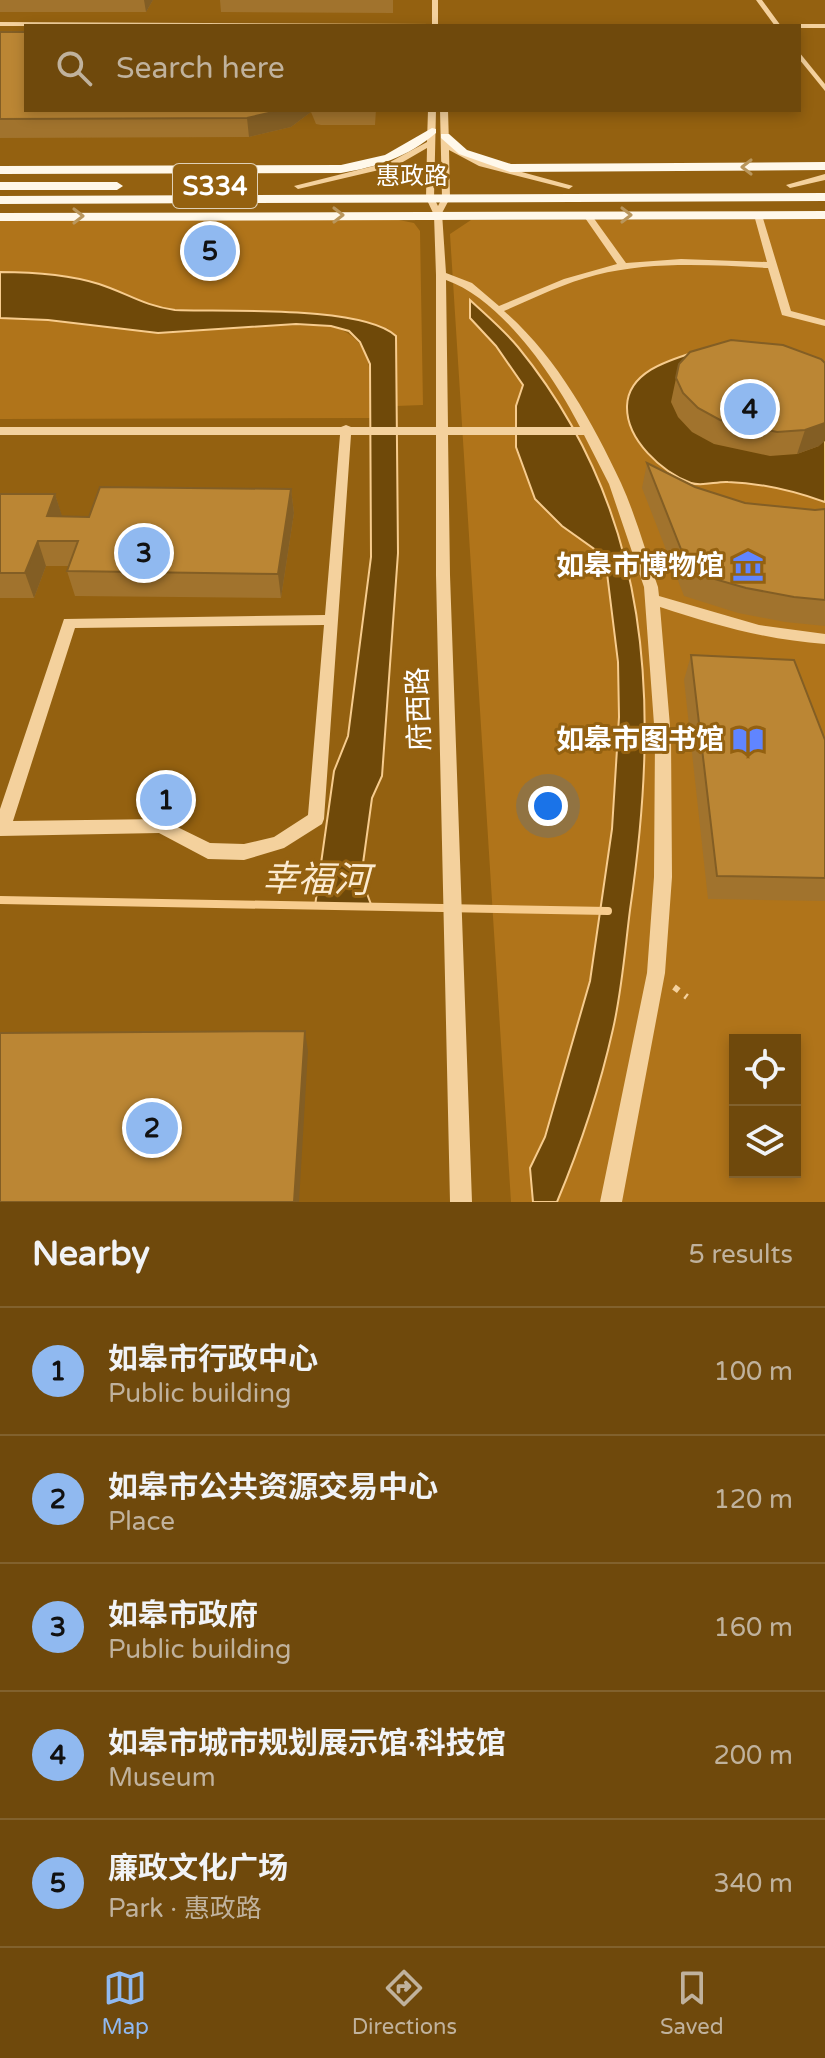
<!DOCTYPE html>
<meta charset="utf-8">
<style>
:root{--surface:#6f490c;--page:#745015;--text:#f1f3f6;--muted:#c0b29d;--line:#81612d;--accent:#90b9f0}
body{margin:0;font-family:"Varela Round","Noto Sans SC",sans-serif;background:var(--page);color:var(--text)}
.controls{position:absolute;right:24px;bottom:24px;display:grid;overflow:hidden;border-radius:0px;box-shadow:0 4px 12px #0003}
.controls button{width:72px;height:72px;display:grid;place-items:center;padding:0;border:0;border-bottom:2px solid var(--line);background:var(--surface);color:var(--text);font:40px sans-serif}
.you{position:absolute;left:548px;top:806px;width:28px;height:28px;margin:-20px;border:6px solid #fff;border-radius:50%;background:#1a73e8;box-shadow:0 0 0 12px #1a73e833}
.badge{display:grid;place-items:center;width:52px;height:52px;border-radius:50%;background:var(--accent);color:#111;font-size:26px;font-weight:700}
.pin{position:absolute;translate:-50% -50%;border:4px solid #fff;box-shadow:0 2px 8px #0006}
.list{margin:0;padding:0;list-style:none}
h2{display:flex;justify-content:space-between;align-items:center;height:104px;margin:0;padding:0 32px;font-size:34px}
h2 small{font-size:26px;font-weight:400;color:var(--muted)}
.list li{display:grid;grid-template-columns:52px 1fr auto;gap:24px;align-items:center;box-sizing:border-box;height:128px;padding:0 32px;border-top:2px solid var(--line)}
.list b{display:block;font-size:30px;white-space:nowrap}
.list p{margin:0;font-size:26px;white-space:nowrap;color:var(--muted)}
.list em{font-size:26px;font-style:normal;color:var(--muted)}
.icon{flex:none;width:44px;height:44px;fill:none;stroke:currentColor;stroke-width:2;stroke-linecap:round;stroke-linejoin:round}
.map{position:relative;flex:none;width:825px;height:1202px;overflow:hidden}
.search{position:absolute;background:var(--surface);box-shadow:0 4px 12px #0003;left:24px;right:24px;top:24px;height:88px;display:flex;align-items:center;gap:20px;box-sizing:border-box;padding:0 28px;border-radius:0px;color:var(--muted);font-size:30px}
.sheet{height:744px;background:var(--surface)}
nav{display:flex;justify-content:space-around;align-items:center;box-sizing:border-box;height:112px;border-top:2px solid var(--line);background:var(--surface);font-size:22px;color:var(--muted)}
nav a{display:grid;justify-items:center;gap:4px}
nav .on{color:var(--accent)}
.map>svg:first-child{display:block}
.green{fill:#b0741a;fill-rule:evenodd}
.water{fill:#6f4909;stroke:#f7cc8e;stroke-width:2}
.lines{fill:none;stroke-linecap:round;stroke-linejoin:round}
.stream{stroke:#f7cc8e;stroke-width:8}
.path{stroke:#f4d19d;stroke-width:6;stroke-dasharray:6 8;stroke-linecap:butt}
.minor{fill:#f4d19d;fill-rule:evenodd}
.major{fill:#fff8ea;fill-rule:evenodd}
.wall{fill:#a1732d}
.shaded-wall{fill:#835e24}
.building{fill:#bb8634;stroke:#835e24;stroke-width:2}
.oneway{stroke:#b9965c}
.labels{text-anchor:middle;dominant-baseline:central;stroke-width:6;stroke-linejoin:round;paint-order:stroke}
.far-street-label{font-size:24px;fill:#fff;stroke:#946110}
.shield{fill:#946110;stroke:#dfd0b7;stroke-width:2}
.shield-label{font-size:26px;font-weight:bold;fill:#fff}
.poi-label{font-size:28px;font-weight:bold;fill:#fff;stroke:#946110;text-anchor:end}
.street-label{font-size:28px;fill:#fff;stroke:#946110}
.near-water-label{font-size:36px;font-style:italic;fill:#fcebd0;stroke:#946110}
</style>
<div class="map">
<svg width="825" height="1202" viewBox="0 0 825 1202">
<rect width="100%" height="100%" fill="#946110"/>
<!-- green -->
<path class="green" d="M389,218L414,223L420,231L423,405L396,406V336L387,328L149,307L101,285L69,277L0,272V220Z
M825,219V1202H511L450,234L471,220ZM735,1040H795V1172H735Z
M0,318L331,326C378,340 370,378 370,418L0,419Z"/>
<!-- water -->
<path class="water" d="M0,272C33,272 67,274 99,284C127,293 144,306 175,310C223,312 363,305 396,336L398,553L382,776L372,798L361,878L372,907L315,906L334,771L348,736L371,557L370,364L360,342L349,331L331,326L296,324L158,333L48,320L0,318Z
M470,300C486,315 504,330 518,347C654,514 660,705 630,910C625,949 622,990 613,1029C600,1087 580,1147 557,1202H533L530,1168L545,1137L590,981L612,829L619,717L618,662L607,573L597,551L562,526L535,499L516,447V406L523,385L496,346L470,318Z
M695,352L825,366V502C794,491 762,483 728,482C717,481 702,487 691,483C662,472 626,440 627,406C628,372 669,360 695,352Z"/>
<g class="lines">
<!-- stream -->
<path class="stream" d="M0,900L608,911"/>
<!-- path -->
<path class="path" d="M674,987L687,997"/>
<!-- minor -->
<path class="minor" d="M432,0H438V26H0V22L432,24Z
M756,0H762L781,26H775Z
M799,24H825V28H799L796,26Z
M799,52L825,84V91L799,59Z
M428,110H436L434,198L438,206L442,198L440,110H448L449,144L485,162L573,186L569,189L479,166L449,150L450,198L442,213L446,273L472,283L499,306L564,279L617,264L583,215L584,213H590L626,263L681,259L767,262L754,215L758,212L762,215L791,311L825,320V326L782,315L768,268C711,265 652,261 596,275C564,283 534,298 504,311C556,356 592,421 621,483C636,516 646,553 658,587L659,596L759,625L825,634V644C768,640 714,625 660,607L671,738L672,877L665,973L622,1202H600L647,973L654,877L655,738L644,587L609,484L584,435H448L450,575L472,1202H450L436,575V435H351L324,819L322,824L284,848L244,860L208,859L159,833L0,836V809L64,619L325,615L340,435H0V427H341L346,425L351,427H436V275L434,215L426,198L427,148L396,166L298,189L294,186L390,162L427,142ZM446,280C502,300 554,376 580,427H448ZM324,625L308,815L274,837L244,844L210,843L161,819L13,821L75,628Z
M825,174V180L790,188L786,185Z"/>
<!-- major -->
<path class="major" d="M432,128L436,129V133C408,157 377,167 341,173L0,174V166L341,165L385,155Z
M441,134H449L467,150L511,164L825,162V170L510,172L459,154L441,138Z
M0,182H117L123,186L117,190H0Z
M825,193V201L0,204V196Z
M825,211V219L0,221V213Z"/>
</g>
<!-- wall -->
<path class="wall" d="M0,0H153L146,12H0Z
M220,0H393V13L221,12Z
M0,32L26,110H376L375,125H321L316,124L311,112L291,127L249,137L0,138Z
M783,345L819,446L797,454L770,456L714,444L692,432L678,417L671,402L679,364Z
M647,463L695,487L745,503L815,510L825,509V626L785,622L738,613L684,596L642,488Z
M291,489L294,513L281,598L75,596L67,571L69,566H46L34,598H0V494H55L62,517H89Z
M691,655L825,740V901L708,899L684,680Z"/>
<!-- shaded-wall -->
<path class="shaded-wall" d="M144,0H153L146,12Z
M282,110H311V112L291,127L249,137L247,118Z
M825,423V441L819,446L797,454L805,430Z
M291,489L294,513L281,598L278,574Z
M55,494L63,519L47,516Z
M38,541L46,566L34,598L25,573Z
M305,1031L308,1051L299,1202H294Z"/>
<!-- building -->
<path class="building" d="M0,32H26V110H282L247,118L0,119Z
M731,340L783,345L821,359L825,363V423L805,430L777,432L720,420L698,408L683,393L676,378L679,364L690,352Z
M647,463L695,487L745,503L815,510L825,509V600L794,597L746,588L690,572Z
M100,487L291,489L278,574L67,571L78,541H38L25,573H0V494H55L47,516L89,517Z
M691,655L794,660L825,740V878L717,876Z
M305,1031L294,1202H0V1033Z"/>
<!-- one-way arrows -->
<defs><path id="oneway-chevron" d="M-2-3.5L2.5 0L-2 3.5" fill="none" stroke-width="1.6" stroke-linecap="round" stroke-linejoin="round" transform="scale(2)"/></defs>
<g class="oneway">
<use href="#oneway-chevron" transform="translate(747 167) rotate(180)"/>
<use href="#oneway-chevron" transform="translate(338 215)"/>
<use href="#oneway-chevron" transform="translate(626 215)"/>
<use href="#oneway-chevron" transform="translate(78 216)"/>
</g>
<!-- icons -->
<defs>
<symbol id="museum-bare" viewBox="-9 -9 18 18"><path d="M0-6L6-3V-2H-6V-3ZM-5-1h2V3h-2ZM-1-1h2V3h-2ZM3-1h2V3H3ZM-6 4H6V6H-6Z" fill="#6085ff" stroke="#946110" stroke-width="2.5" paint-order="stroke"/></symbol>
<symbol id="library-bare" viewBox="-9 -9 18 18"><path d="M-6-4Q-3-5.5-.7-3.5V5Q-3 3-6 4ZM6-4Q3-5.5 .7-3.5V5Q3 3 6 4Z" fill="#6085ff" stroke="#946110" stroke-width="2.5" paint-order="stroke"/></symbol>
</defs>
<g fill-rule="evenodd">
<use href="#museum-bare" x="726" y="544" width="44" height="44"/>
<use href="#library-bare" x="726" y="718" width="44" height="44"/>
</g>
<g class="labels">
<!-- far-street labels -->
<g class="far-street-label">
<text x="412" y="176">惠政路</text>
</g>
<!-- shield labels -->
<rect class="shield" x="173" y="164" width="84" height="44" rx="6"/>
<g class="shield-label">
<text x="215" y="186">S334</text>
</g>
<!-- poi labels -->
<g class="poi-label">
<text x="724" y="566">如皋市博物馆</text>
<text x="724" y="740">如皋市图书馆</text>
</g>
<!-- street labels -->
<g class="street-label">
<text transform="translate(419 709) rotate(-92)">府西路</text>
</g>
<!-- near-water labels -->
<g class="near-water-label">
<text transform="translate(316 880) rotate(1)">幸福河</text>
</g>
</g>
</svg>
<div class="controls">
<button><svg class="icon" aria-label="locate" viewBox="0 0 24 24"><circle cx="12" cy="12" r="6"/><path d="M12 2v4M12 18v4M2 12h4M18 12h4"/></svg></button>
<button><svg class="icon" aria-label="layers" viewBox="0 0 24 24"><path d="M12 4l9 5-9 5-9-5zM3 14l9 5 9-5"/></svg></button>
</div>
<div class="you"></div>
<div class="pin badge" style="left:166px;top:800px">1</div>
<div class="pin badge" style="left:152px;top:1128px">2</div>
<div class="pin badge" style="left:144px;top:553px">3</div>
<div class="pin badge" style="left:750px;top:409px">4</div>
<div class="pin badge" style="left:210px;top:251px">5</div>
<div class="search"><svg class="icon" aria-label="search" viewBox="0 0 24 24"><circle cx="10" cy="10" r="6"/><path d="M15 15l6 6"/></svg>Search here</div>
</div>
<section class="sheet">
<h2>Nearby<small>5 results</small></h2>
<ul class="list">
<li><span class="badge">1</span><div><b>如皋市行政中心</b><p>Public building</p></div><em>100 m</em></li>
<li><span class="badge">2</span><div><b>如皋市公共资源交易中心</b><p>Place</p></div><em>120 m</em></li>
<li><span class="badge">3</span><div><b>如皋市政府</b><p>Public building</p></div><em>160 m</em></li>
<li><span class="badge">4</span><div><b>如皋市城市规划展示馆·科技馆</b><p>Museum</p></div><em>200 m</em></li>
<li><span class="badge">5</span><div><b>廉政文化广场</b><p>Park · 惠政路</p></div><em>340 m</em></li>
</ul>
</section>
<nav>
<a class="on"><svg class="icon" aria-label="map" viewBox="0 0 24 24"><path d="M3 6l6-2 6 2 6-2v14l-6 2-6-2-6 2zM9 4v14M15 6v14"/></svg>Map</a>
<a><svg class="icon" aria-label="directions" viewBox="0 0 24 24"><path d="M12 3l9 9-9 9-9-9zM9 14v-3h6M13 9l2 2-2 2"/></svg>Directions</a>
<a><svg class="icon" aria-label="saved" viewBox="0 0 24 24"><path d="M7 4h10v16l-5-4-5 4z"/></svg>Saved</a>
</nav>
